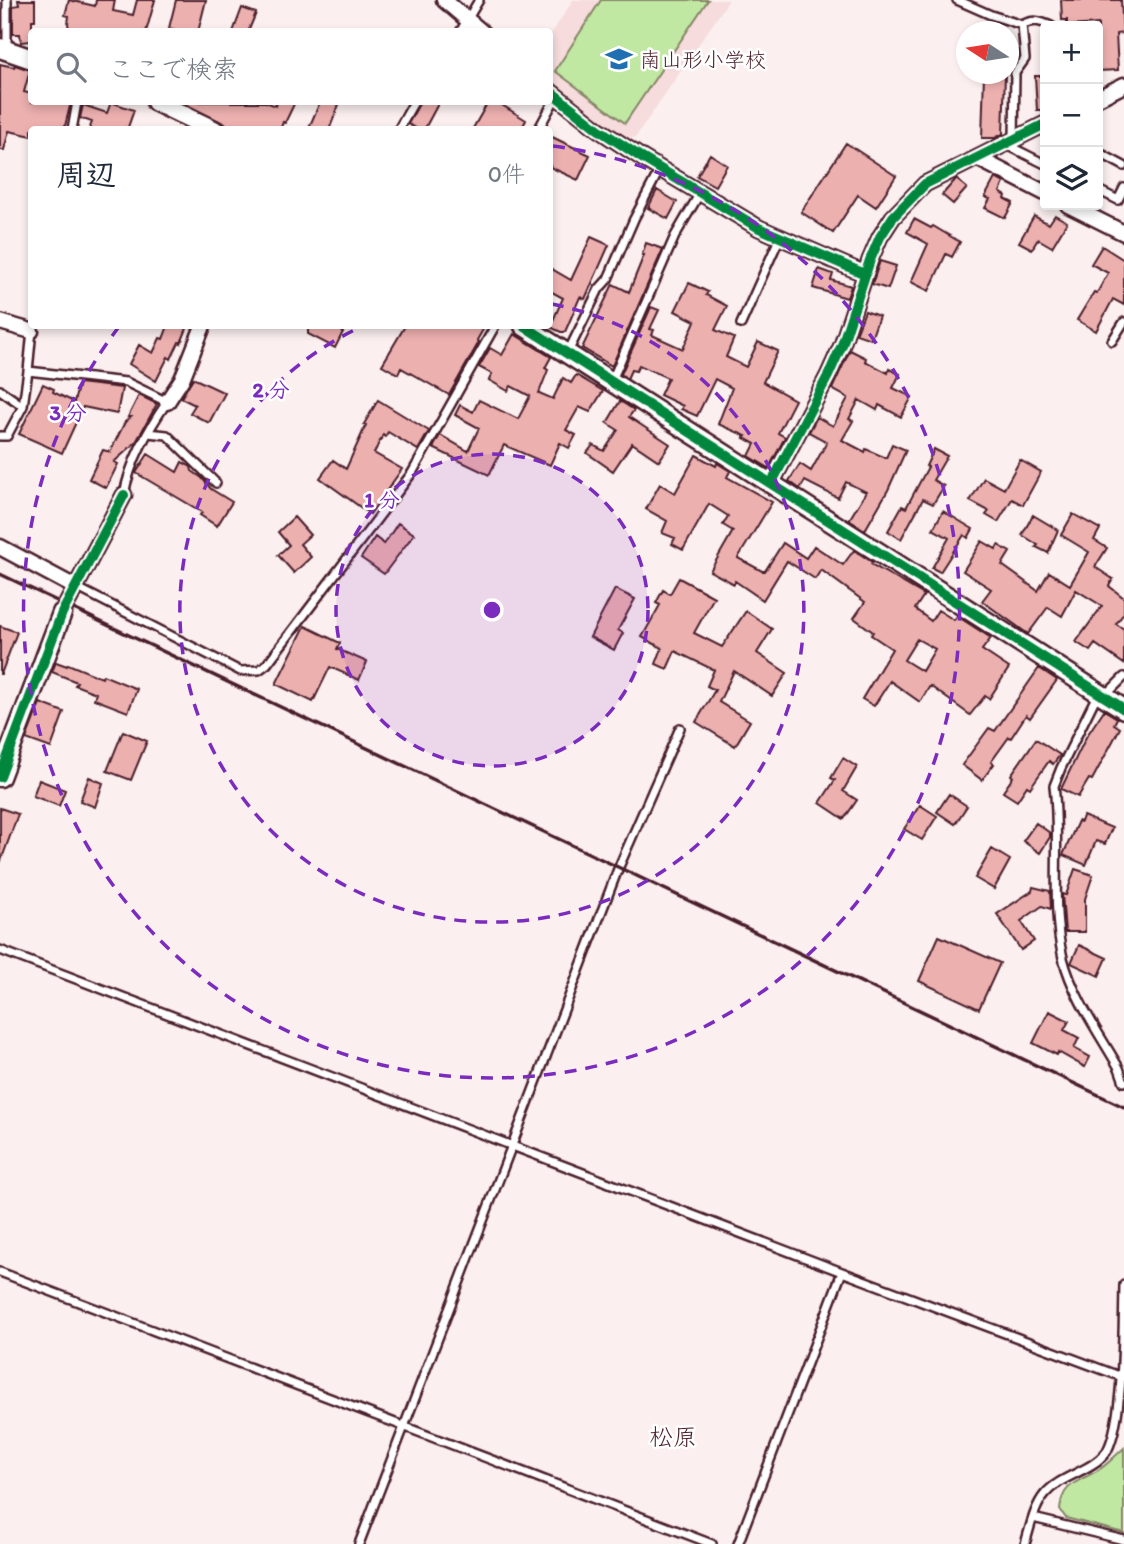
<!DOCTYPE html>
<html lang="ja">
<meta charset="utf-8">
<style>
:root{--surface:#fff;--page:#f2f2f3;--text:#1f2937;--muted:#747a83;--line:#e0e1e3}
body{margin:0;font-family:Itim,"Klee One",sans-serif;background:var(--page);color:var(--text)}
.controls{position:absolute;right:21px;top:21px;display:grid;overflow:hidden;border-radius:7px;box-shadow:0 4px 10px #0003}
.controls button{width:63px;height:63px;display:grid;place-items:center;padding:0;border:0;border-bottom:2px solid var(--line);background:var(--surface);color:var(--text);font:35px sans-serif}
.compass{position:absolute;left:956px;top:21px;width:63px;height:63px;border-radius:50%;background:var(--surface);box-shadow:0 4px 10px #0003;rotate:282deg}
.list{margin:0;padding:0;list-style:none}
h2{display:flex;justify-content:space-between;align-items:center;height:91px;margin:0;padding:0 28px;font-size:30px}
h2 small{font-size:23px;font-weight:400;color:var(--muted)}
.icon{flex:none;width:38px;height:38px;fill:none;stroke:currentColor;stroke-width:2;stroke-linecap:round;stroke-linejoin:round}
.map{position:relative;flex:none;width:1124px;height:1544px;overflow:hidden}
.search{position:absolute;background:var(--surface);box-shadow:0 4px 10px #0003;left:28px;top:28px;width:525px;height:77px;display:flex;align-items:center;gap:18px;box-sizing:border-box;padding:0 24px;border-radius:7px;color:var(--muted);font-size:26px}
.panel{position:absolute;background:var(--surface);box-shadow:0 4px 10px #0003;left:28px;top:126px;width:525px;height:203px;border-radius:7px}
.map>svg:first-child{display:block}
.built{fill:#f6dcdc}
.green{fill:#c1e8a3;stroke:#868467;stroke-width:2}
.building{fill:#ecb0af;stroke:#4a1f2b;stroke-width:2;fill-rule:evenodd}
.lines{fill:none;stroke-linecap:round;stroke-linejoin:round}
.service-casing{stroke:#4a1f2b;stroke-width:12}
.minor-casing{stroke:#4a1f2b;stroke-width:19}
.tertiary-casing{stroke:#4a1f2b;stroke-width:23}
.service{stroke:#fff;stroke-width:7}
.minor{stroke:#fff;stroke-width:14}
.tertiary{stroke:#fff;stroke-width:18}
.rail{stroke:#4a1f2b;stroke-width:3.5}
.cycleway-casing{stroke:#fff;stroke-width:15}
.cycleway{stroke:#00873e;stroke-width:10}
.ring{fill:none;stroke:#7b2cbf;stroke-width:3.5;stroke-dasharray:12 9}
.labels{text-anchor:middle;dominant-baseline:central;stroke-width:5;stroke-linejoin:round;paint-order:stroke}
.poi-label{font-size:21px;fill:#4a1f2b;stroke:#fff;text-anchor:start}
.quarter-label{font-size:24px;fill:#4a1f2b;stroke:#fff}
.centre{fill:#7b2cbf;stroke:#fff;stroke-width:3.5}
.ring-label{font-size:21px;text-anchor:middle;font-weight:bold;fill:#7b2cbf;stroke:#fff;stroke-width:5;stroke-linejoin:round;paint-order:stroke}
</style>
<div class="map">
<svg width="1124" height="1544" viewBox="0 0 1124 1544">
<rect width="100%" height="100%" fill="#fbefef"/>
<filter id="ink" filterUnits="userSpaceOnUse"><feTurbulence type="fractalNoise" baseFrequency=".0143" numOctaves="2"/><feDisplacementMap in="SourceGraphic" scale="14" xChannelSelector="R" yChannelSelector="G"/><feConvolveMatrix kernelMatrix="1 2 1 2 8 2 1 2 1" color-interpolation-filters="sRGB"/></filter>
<g filter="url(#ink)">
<!-- built -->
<path class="built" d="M573,0H729L635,138L622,136L550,81V36Z"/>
<!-- green -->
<path class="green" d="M601,0H708L625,123L555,71Z
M1124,1448V1533L1066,1518L1060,1510C1062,1483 1078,1482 1097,1471C1107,1465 1116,1455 1124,1448Z"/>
<!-- building -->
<path class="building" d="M18,0H35V20H32V41L21,42L20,34H13V6L19,5Z
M69,0L95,6L96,0H115L113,11L133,15L137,0H155L146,32H70L68,24L69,16L65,15Z
M176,0H206L198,32H182L169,28Z
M1061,0H1121L1123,33L1116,34L1118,70L1098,71V24L1067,26V20H1062Z
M242,8L256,13L248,32H233Z
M0,64L14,67L15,65L30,70L24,92L32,94V102H71L64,130H32V136L9,131L4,150H0Z
M984,74H1005L1003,134L995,138H982Z
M1035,76H1045V110H1037Z
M111,102L134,110L127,130H89L92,122L80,118L83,105L107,113Z
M181,102H266L276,106L277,102H295L285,123L283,122L280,130H237Z
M320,102H340L329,130H308Z
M420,102H439L424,130H419L408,124Z
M488,102H504L502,105L526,120L521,130H472Z
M550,136L590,155L578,180L550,167Z
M846,143L896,176L876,207L858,195L833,233L801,212Z
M710,154L727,165L715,186L697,176Z
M995,178L1004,183L1000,192L1006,196L1005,199L1013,203L1005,218L985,208L990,199L985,197Z
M956,179L967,188L953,204L942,195Z
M657,190L677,202L668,219L648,208Z
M1055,215L1067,222L1052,247L1038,239L1032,249L1019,242L1034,216L1049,224Z
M914,219L931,228L933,226L960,242L952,257L946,254L929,291L911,282L928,244L907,232Z
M591,237L609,245L585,299L580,297L565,332H561L550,327L563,298L550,291V268L571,280Z
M646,243L663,249L612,366L582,348L613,284L629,292L644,255H642Z
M1102,246L1124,260V305L1113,299L1096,331L1077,320L1094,292L1097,293L1108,273L1091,264Z
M880,261L896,266L888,289L872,284Z
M819,269L833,274L831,280L851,286L847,298L813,288Z
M689,283L708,292L706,295L727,306L715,330L734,338L726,357L746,367L758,342L778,351L763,382L795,400L778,433L785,437L769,468L749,456L755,444L744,438L746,436L718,424L732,388L715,379L697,416L681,409L683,406L660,395L668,378L639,365L636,371L631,370L627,379L621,374L651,307L659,310L650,329L654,330L652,335L683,349L695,321L675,311Z
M865,311L879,316L871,339L856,334Z
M168,326H188L181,343L179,342L171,359L168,357L156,381L129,364L139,345L153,353L160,338L163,339Z
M308,326H346L335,348L308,334Z
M405,326H485L477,340L479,342L449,395L401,368L398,374L382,365Z
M514,334L551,357L545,368L548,370L539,393L553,399L563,378L571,383L576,375L603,391L590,412L579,407L566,430L576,435L569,448L560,443L550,465L504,445L489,475L433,448L440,435L468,451L479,428L455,415L460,405L473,412L479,400L518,419L530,396L511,386L508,391L489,380L492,374L479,367L490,348L502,355Z
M850,350L866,358L865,361L888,373L889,369L900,374L893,388L912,397L901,417L879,405L877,410L859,400L849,419L853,421L842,440L844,441L865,452L866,449L886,458L892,444L906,450L888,490L865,530L849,520L866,492L846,482L838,498L805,481L800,489L789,481L800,464L811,471L827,442L809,432L817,417L833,426L848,398L832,389Z
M193,378L225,393L209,423L190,413L195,405L181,398Z
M79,383L122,388L117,414L83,407L62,453L19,434L43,384L54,389L53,392L74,402Z
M139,395L157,404L136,442L114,462L118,464L106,488L89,479L103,450L110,452L125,422L131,417H128Z
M378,400L429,431L418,450L388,432L385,437L383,435L374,453L402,469L370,514L320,478L333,460L346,469L366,425L364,424Z
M620,401L634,410L629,417L670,444L659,461L632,443L613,471L587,453L593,445L604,451L618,430L607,423Z
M934,449L947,456L933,480L944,486L933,504L923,499L901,539L888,531L902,506L906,508L928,467L926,466Z
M148,454L177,472L182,462L191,467L192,471L202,478L211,489L232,502L217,526L200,515L202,512L136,473Z
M696,455L716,466L717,463L730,471L727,477L772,502L738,558L762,571H765L783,543L806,558L814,546L843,565L854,550L872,562L871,564L924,595L915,609L931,621L938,610L954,620L957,616L991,638L982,650L1009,668L989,699L985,696L970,715L930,686L920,702L890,681L874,706L862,699L892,649L871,635L873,632L854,618L865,602L821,570L815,579L787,561L763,600L735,581L734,584L710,571L733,531L723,525L728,516L709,504L683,550L672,544L675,538L662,533L667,521L646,509L660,484L675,493ZM917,639L935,649L922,671L904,660Z
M1020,460L1041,472L1023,505L1012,499L998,522L986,515L989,511L970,501L984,478L1004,489Z
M943,511L973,529L968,538L964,535L940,572L932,568L949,538L933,529Z
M1073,514L1100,529L1094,540L1107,548L1095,567L1113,579L1109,586L1124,598V613L1116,624L1124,629V664L1095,644L1090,651L1076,642L1102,606L1076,590L1062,616L1048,607L1028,634L982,601L991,589L963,571L982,541L996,549L998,545L1010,552L1002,565L1038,591L1049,572L1070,585L1089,552L1061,535Z
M1033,515L1058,530L1048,553L1036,547L1038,545L1022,535Z
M294,517L310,535L300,544L311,557L294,573L278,555L289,545L278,532Z
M398,523L414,534L384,574L361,558L375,537L384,544Z
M679,578L714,597L694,633L722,647L746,611L772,629L757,653L787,673L772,696L734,671L719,702L750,721L735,746L696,722L715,690L707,686L714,670L675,651L667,669L656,664L662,648L642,637L660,605L656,603L663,590L670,594Z
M615,589L635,599L618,630L623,633L614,650L590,637Z
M0,626L17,632L1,674H0Z
M305,626L340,643L337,649L367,662L359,680L330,667L313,702L276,684Z
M56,662L67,666L68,664L102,678L103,675L137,689L128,712L94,699L96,693L75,685L77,682L52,672Z
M1039,668L1057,680L1030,718L1026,715L1011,738L1009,737L991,762L994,764L982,780L962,765L989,728L995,731Z
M40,703L64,712L51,748L26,739Z
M1104,710L1117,718L1114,724L1120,728L1092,780L1089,779L1078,797L1061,789L1086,737Z
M123,731L147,741L131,780L107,771Z
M1036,739L1060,755L1053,764L1049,761L1030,788L1027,786L1017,801L1003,792L1013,777L1011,775Z
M843,758L857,767L843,791L857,800L844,819L820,803L835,780L831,778Z
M89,777L103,783L95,807L80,801Z
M39,780L65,790L59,806L33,796Z
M949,794L967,806L955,824L937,812Z
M920,805L937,816L922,840L904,829Z
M0,808L18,814L1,861L0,860Z
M1083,816L1112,828L1105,844L1096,841L1086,865L1063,855L1078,821L1081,822Z
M1036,823L1050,833V837L1040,853L1023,841Z
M992,849L1010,860L994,889L975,878Z
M1075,869L1093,875L1085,899V932H1065L1062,894L1066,895Z
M1033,887L1050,891L1051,909L1042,906L1021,921L1034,941L1021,950L997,914L1032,891Z
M939,936L1000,963L979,1009L919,981Z
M1079,945L1107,958L1099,976L1071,963Z
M1049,1011L1069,1021L1064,1030L1079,1038L1074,1048L1090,1057L1085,1067L1058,1052L1057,1055L1033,1043Z"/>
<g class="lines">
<defs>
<path id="service" d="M957,0L991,15L1022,25C1033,19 1040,21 1051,26
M460,32L479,0
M7,50V0
M72,130L77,102
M398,130L414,102
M538,130L556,97
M1014,139L1015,73L1025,59L1022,25
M1005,144L1045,164
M1098,152L1124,166
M1098,190L1118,200L1124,188
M741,324L780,237
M1112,341L1124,322
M568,352L599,289L608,279L634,219L660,169
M28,371L32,330
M612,380L675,236L700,193
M0,390L23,406
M148,433L167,435L216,483
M0,436H7L23,406L28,371L126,382L167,402C148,430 130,461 124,495
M76,587L240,671L259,670L267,664L412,473L495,326
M1098,693L1061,768L1054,786C1061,841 1050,903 1063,958C1073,997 1099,1033 1119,1068L1124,1082
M1105,696L1124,677
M0,950L842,1272L1122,1377
M0,1272L712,1544
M1033,1518L1124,1540
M359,1544L618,869L680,728
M738,1544L842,1272
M1025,1544C1030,1528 1034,1507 1045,1494C1061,1475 1093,1471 1107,1451C1124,1419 1123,1327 1124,1285"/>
<path id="minor" d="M444,0L482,32
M550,91L598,129L642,158L759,228L865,274
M1098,98L1124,85
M977,158L1045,193
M1068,205L1124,233
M0,322L31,331
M167,402L182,379L203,326
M772,482L828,376L842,345L870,260L880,237L893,217L925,184L1045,124
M0,547L75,587
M62,613L124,495"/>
<path id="tertiary" d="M0,48L32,59
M156,102L214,130
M524,326L1124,709
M0,777L62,613"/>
</defs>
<!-- service casing -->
<use href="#service" class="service-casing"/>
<!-- minor casing -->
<use href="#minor" class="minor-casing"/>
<!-- tertiary casing -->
<use href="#tertiary" class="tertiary-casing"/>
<!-- service -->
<use href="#service" class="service"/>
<!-- minor -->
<use href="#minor" class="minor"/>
<!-- tertiary -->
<use href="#tertiary" class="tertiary"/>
<!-- rail -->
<path class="rail" d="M0,574L1124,1107"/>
<defs>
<path id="cycleway" d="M550,91L598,129L642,158L759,228L865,274
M524,326L1124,709
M772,482L828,376L842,345L870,260L880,237L893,217L925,184L1045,124
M0,777L62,613L124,495"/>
</defs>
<!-- cycleway casing -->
<use href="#cycleway" class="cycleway-casing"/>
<!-- cycleway -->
<use href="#cycleway" class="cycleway"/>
</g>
</g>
<!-- distance rings -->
<circle cx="492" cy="610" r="156" fill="#7b2cbf" fill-opacity=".12"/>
<g class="ring">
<circle cx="492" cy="610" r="156"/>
<path d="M552 304A312 312 0 1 1 363 326"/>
<path d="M553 146A468 468 0 1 1 118 328"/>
</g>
<!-- icons -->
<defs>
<symbol id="school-bare" viewBox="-9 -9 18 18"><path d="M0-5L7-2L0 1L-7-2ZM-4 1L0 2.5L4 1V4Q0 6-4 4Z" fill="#1f6fb2" stroke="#fff" stroke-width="2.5" paint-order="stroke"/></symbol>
</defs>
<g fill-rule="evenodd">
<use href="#school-bare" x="600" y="40" width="38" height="38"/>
</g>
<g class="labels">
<!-- poi labels -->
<g class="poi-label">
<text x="640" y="59">南山形小学校</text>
</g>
<!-- quarter labels -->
<g class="quarter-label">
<text x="673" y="1436">松原</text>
</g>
</g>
<circle cx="492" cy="610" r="10" class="centre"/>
<g class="ring-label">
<text x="271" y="397">2 分</text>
<text x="68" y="420">3 分</text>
<text x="382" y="507">1 分</text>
</g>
</svg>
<div class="controls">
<button>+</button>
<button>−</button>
<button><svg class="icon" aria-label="layers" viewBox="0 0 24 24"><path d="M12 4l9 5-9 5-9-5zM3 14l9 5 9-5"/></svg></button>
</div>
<svg class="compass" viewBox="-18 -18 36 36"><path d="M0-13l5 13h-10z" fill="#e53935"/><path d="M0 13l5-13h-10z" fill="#747a83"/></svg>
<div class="search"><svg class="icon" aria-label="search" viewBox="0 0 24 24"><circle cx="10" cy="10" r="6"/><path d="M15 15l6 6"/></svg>ここで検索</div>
<section class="panel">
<h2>周辺<small>0件</small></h2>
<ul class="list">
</ul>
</section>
</div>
